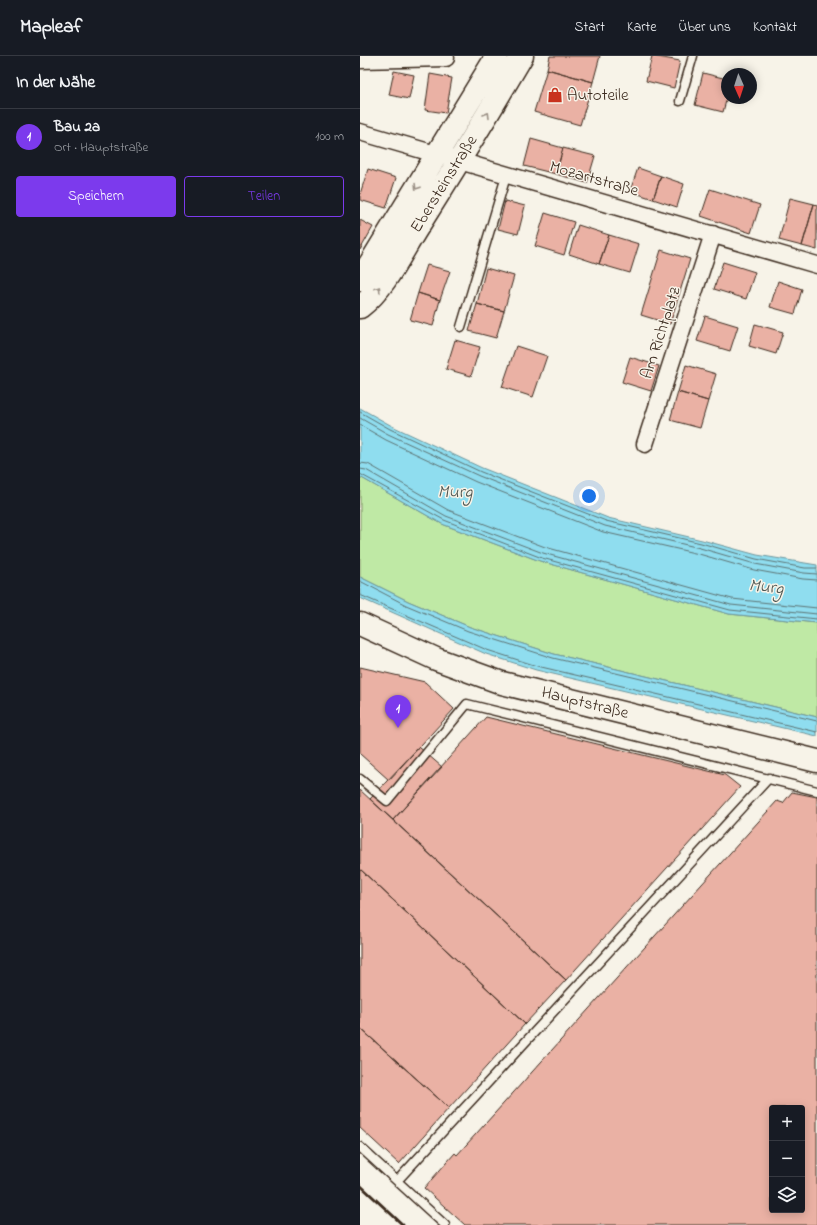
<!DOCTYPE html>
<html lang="de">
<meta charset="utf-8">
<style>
:root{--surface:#171b24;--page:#242831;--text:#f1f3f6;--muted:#9ea1a6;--line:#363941;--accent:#7c3aed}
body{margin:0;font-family:"Indie Flower",sans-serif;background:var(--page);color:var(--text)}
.controls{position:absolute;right:12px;bottom:12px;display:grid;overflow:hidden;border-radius:4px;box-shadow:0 2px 10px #0003}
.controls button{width:36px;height:36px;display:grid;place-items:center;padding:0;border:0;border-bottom:1px solid var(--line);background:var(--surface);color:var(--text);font:20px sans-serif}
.compass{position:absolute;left:361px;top:12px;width:36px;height:36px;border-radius:50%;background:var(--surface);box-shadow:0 2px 10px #0003;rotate:177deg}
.you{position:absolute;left:229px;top:440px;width:14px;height:14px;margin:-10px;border:3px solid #fff;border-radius:50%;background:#1a73e8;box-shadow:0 0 0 6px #1a73e833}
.badge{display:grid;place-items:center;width:26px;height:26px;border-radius:50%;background:var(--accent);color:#fff;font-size:13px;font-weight:700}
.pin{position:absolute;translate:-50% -33px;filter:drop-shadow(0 1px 2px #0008)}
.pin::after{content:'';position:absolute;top:21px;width:14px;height:12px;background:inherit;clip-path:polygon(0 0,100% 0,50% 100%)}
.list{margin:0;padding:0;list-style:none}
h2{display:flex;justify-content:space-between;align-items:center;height:52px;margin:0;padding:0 16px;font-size:17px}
h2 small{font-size:13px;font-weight:400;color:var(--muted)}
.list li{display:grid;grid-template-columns:26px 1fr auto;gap:12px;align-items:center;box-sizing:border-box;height:56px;padding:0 16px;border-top:1px solid var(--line)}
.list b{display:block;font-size:15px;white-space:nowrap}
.list p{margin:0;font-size:13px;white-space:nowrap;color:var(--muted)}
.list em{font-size:13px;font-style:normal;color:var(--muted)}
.actions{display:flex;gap:8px;padding:12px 16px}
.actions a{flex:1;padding:9px 0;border:1px solid var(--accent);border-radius:4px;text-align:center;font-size:14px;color:var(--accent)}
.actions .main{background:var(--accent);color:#fff}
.icon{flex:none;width:22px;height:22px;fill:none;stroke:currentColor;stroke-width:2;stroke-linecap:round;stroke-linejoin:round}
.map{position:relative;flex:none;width:457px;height:1169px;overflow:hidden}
header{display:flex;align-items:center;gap:24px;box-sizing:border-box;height:56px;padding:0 20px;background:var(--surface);border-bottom:1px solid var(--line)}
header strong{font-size:19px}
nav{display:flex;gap:22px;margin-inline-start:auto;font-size:14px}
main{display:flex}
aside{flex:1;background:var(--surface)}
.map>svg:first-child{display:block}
.green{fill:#bfe9a5;stroke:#7d8a62}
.water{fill:#8fddef;stroke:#6d959b}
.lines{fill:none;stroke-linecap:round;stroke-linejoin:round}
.shore{stroke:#5d7272;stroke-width:1}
.building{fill:#eab1a4;stroke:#3b2a1e;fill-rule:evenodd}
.lane-casing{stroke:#3b2a1e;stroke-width:11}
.street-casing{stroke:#3b2a1e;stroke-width:19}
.secondary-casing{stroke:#3b2a1e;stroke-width:25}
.lane{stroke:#f7f3e8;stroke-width:8}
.street{stroke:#f7f3e8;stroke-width:16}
.secondary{stroke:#f7f3e8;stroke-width:22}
.rail{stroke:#3b2a1e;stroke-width:3}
.oneway{stroke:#998e83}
.labels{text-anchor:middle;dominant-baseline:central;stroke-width:3;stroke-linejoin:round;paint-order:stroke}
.poi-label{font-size:17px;fill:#3b2a1e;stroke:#f7f3e8;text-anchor:start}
.street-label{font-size:17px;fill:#3b2a1e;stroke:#f7f3e8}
.water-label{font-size:18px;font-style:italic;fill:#505752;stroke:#f7f3e8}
</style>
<header>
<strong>Mapleaf</strong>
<nav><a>Start</a><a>Karte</a><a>Über uns</a><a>Kontakt</a></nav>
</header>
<main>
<aside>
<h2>In der Nähe<small></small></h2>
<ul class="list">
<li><span class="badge">1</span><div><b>Bau 2a</b><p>Ort · Hauptstraße</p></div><em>100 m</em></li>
</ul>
<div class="actions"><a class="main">Speichern</a><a>Teilen</a></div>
</aside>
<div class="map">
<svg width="457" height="1169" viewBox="0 0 457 1169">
<rect width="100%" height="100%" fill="#f7f3e8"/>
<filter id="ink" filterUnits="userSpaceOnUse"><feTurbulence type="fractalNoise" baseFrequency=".025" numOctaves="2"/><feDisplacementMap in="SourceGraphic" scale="8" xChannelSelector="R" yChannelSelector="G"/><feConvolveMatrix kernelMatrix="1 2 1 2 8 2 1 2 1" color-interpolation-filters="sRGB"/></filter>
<g filter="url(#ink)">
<!-- green -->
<path class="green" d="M0,421L82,468L180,505L369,558L457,567V661L194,598L110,571L48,545L0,521Z"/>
<!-- water -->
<path class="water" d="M0,352L32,370L122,412L248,462L342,484L397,499L457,509V567L369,558L180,505L82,468L0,421Z
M0,521L48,545L110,571L194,598L457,661V680L176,614L126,598L0,542Z"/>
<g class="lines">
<!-- shore -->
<path class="shore" d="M0,356L30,373L121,416L246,465L341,487L396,503L445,512H457
M0,362L28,378L119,420L245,470L340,492L395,508L444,517L457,518
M0,369L26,384L116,426L243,476L339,498L394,514L443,523L457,524
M0,407L8,408L88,454L185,491L372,543L457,552
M0,413L6,414L86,460L183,497L371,549L457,558
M0,418L84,464L182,502L370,554L457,563
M0,525L46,549L108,575L193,602L457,665
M0,539L127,594L177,610L457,676"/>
</g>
<!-- building -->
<path class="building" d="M190,0H240L233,26L187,13Z
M292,0L320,5L314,32L286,25Z
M187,13L233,26L220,69L174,56Z
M34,15L54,19L49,43L29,39Z
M343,17L367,23V41L363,56L335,49Z
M70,18L92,22L86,57L65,54Z
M171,83L203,92L196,118L164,110Z
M203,92L235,100L227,127L196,118Z
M278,112L301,120L293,143L270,135Z
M8,113L36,122L26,152L0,144V138Z
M301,120L324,128L317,151L293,143Z
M350,133L400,149L391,177L341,160Z
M430,142L454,148L442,190L419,184Z
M145,145L165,150L158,178L138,173Z
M454,148L457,149V194L442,190Z
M185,157L214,166L204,199L175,190Z
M0,164L13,171L0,194Z
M218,169L249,179L239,208L209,198Z
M249,179L279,188L270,217L239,208Z
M301,194L330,203L310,268L281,259Z
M363,206L395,216L386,243L354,233Z
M67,209L90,215L80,244L58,237Z
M126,212L154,220L144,255L117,248Z
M418,225L442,233L435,258L410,251Z
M58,237L80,244L73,270L50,264Z
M117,248L144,255L136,282L109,275Z
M345,260L378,270L370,295L337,285Z
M395,268L423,276L416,298L389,290Z
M95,284L120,291L111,320L86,313Z
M156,290L187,300L173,341L142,331Z
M270,301L299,310L291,335L262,326Z
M326,309L356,318L348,345L318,336Z
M318,336L348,345L340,372L310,364Z
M0,611L65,626L94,653L29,724L0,698Z
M126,661L365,719L380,731L206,924L33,764Z
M59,691L82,711L33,764L10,743Z
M0,734L206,924L165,968L0,813Z
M432,736L457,741V1169H105L64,1132L95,1097L97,1099L417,745L423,747ZM412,1052H442V1154H412Z
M0,813L165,968L89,1052L0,972Z
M0,972L89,1052L39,1108L0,1072Z"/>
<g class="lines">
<defs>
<path id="lane" d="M320,45L333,0
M101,271L147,117
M0,723L27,745L107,648L457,735
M0,1091L37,1125
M85,1169L37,1125L409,722"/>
<path id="street" d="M0,4L86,2
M0,76L457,209
M285,388L353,178"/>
<path id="secondary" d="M0,224L137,0
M0,251C25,232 40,199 57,172C93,115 128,58 162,0
M0,568L76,603L142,627L457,705"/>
</defs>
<!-- lane casing -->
<use href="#lane" class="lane-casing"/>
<!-- street casing -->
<use href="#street" class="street-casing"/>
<!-- secondary casing -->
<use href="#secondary" class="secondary-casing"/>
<!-- lane -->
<use href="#lane" class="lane"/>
<!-- street -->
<use href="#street" class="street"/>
<!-- secondary -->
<use href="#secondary" class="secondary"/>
<!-- rail -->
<path class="rail" d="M0,1129L43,1169"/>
</g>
<!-- one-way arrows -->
<defs><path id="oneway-chevron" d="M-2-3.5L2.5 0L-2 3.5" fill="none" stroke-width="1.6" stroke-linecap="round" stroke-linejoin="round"/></defs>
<g class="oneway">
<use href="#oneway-chevron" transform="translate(127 59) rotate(-59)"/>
<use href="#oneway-chevron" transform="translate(57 131) rotate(122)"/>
<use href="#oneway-chevron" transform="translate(18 233) rotate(-57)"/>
</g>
</g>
<!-- icons -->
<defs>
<symbol id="shop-bare" viewBox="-9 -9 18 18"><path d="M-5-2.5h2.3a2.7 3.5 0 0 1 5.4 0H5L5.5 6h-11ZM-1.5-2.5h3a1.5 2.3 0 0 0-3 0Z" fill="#c8321e" stroke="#f7f3e8" stroke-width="2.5" paint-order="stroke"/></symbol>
</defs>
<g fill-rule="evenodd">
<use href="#shop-bare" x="184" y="28" width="22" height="22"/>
</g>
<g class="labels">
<!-- poi labels -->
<g class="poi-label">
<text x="207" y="39">Autoteile</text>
</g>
<!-- street labels -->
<g class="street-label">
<text transform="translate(234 123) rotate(16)">Mozartstraße</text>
<text transform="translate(84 128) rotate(-58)">Ebersteinstraße</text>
<text transform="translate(301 277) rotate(-72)">Am Richtplatz</text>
<text transform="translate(225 647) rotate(14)">Hauptstraße</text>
</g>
<!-- water labels -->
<g class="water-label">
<text x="95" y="437">Murg</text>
<text transform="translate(406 532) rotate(6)">Murg</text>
</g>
</g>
</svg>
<div class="controls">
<button>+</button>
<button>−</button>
<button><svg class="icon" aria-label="layers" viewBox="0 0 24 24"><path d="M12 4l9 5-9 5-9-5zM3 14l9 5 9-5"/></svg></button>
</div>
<svg class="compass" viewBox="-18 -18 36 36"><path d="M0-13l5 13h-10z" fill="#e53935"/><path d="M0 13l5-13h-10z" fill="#9ea1a6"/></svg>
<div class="you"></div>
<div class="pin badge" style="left:38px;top:672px">1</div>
</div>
</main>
